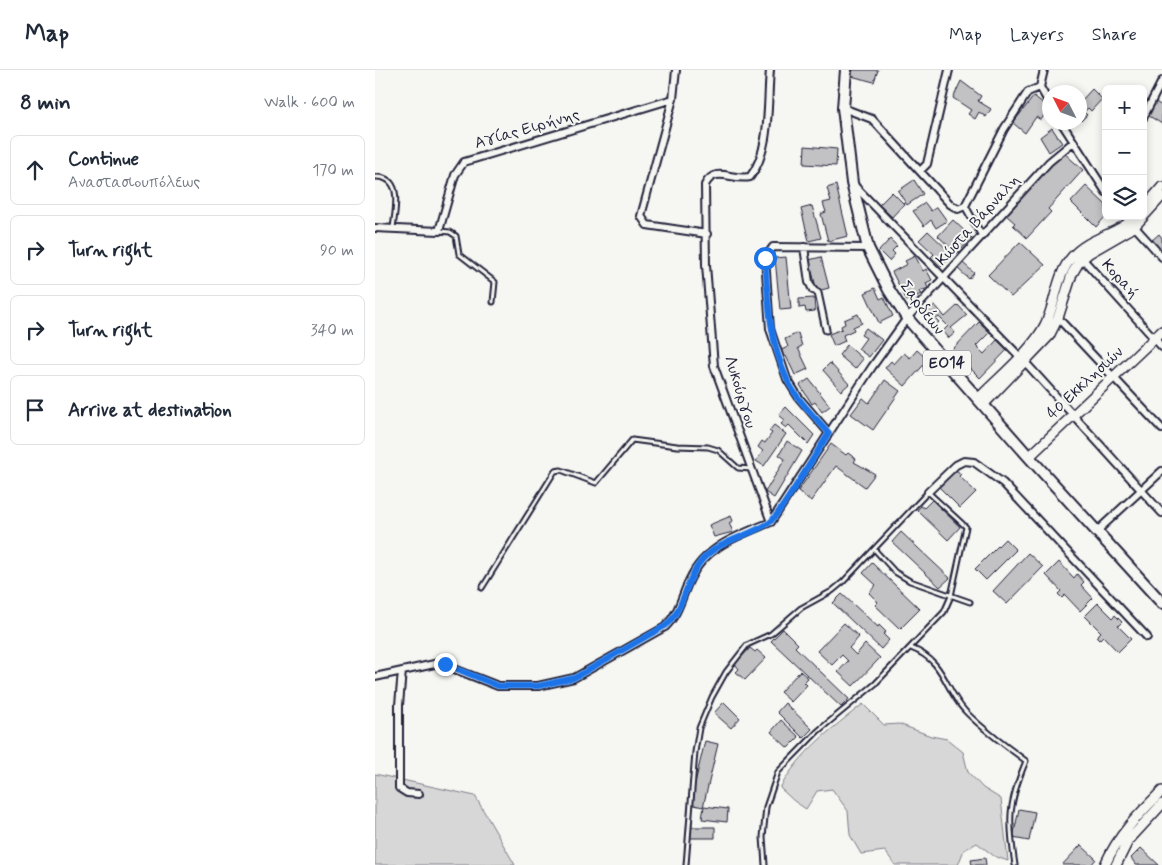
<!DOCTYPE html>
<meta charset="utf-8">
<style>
:root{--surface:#fff;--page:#f6f6f7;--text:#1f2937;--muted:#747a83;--line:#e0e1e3}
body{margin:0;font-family:Mynerve,sans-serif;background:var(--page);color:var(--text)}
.controls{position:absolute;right:15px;top:15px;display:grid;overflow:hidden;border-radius:8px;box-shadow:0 2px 8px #0003}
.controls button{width:45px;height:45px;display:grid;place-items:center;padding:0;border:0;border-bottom:1px solid var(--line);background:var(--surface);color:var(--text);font:25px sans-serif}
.compass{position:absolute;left:667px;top:15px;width:45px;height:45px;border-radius:50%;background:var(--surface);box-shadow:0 2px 8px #0003;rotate:312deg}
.stop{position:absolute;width:15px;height:15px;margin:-11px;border:4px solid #1a73e8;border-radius:50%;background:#fff}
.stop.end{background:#1a73e8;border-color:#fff;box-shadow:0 1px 5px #0008}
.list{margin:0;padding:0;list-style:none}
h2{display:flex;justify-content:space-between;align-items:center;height:65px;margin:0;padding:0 20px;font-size:21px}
h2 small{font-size:16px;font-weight:400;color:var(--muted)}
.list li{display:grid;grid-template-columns:32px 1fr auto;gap:15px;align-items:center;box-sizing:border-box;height:70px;margin:0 10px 10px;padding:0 10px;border:1px solid var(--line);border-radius:8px}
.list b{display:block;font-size:19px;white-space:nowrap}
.list p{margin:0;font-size:16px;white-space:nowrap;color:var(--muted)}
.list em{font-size:16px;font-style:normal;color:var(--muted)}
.icon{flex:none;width:28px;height:28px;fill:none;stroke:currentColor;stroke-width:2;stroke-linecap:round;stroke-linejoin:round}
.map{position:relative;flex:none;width:787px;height:795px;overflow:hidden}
header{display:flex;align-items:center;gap:30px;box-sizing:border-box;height:70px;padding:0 25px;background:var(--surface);border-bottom:1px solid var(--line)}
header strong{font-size:24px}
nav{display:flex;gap:28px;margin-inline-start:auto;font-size:18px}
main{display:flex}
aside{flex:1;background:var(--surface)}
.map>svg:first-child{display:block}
.green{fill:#d7d7d7;stroke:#7c7c89}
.building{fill:#c2c2c4;stroke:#22223b}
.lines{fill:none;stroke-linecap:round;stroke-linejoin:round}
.service-casing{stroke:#22223b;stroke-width:7}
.pedestrian-casing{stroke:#22223b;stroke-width:9}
.minor-casing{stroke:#22223b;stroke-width:10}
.tertiary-casing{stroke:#22223b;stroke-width:12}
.primary-casing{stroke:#22223b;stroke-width:14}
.service{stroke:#f6f6f2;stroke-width:3}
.pedestrian{stroke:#f6f6f2;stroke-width:5}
.minor{stroke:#f6f6f2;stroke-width:6}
.tertiary{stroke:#f6f6f2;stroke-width:9}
.primary{stroke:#f6f6f2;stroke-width:10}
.route{stroke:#1a73e8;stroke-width:6}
.labels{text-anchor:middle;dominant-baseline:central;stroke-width:4;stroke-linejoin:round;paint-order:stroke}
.shield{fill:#f6f6f2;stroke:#626272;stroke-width:1}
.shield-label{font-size:15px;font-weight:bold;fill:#22223b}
.street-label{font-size:16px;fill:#22223b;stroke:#f6f6f2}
</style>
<header>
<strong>Map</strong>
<nav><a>Map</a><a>Layers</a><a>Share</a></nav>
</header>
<main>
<aside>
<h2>8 min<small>Walk · 600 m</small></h2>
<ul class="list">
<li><svg class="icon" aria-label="ahead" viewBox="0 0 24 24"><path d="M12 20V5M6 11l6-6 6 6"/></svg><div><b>Continue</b><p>Αναστασιουπόλεως</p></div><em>170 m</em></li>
<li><svg class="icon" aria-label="right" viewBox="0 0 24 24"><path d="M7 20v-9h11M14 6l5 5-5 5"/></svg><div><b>Turn right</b></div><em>90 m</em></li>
<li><svg class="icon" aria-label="right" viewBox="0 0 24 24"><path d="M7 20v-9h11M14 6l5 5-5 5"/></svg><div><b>Turn right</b></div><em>340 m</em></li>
<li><svg class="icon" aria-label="arrive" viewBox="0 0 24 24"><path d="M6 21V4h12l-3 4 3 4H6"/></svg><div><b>Arrive at destination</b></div></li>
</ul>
</aside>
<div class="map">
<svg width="787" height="795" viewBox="0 0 787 795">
<rect width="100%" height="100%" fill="#f6f6f2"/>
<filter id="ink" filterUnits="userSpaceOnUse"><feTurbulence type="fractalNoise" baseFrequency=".02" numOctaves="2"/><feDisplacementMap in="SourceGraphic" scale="10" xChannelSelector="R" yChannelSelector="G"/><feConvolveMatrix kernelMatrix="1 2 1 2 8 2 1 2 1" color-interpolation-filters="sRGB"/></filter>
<g filter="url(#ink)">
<!-- green -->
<path class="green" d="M488,634L509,655L524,654L556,666L572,669L588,682L593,702L608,718L626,729L633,791L619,786L602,773L589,780L583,795H520L510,781L486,784L475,765L473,741L457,719L442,721L431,739L419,731L405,718C425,682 456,659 488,634Z
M0,704L100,726L140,795H0Z"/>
<!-- building -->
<path class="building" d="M478,0H503L499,12L476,6Z
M586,11L606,26L603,31L616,39L611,47L604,42L600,49L593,44L596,40L578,28Z
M717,19L727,29L716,41L713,38L709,42L712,45L706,51L704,29L706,31Z
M659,26L674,38L666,50L661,47L650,63L638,53Z
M779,31L787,36V54L771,44Z
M677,58L687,73L674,82L665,67Z
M430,76L462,79L461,96L429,94Z
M688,82L708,100L673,139L676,142L652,168L638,155L640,153L631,145Z
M539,110L548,124L532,135L523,121Z
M461,115L473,166L453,171L446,144L451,142L448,133L456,131L452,118Z
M711,116L731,135V146L721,157L696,132Z
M517,122L529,134L517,147L504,135Z
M550,133L556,141L562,137L572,151L561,158L556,150L549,156L538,141Z
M437,136L446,168L434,171L426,139Z
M578,150L597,168L582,184L563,166Z
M553,161L578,185L566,197L556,187L559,184L544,170Z
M784,164L787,168V185L775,172Z
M515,169L522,176L517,181L520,184L514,191L504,181Z
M645,172L670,195L636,227L613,205Z
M540,186L548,201L551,199L557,210L551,213L553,218L544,222L546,224L532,231L517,202L532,194L530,191Z
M411,187L416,239L405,240L400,188Z
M446,187L454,218L442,221L434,190Z
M587,192L599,203L594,209L582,198Z
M500,218L505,229L509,227L518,246L504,253L490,223Z
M439,228L440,241L431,242L430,237L424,238V229Z
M560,235L570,247L583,235L592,245L576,258L580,263L574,268L568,261L573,256L564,247L561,249L564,252L559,257L548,245Z
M483,244L487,253L478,257L479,260L468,265L470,271L459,276L454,264L467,259L466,256L470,254L469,250Z
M604,252L615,262L601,276L609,284L622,270L632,280L605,308L577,280Z
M491,258L507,270L494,287L483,279L491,268L486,265Z
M423,263L427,276L423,278L433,299L420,305L411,286L407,288L404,281L413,277L410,269Z
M472,275L488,289L480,299L464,285Z
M542,280L553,290L530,316L510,298L516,291L519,294L529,283L535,288Z
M455,293L474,314L466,321L448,300Z
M434,309L455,336L447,342L440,332L437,334L425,315Z
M510,310L525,321L498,360L476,344L488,328L494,333Z
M411,337L439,365L433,374L414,355L411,358L406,354L410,350L404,345Z
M399,355L411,364L389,396L381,391L388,381L383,377L387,371L390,373L397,363L394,361Z
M412,371L427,381L399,428L390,422L410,389L404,385Z
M456,374L471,385L473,383L481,389L479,392L500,404L490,417L461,396L436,431L423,421Z
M581,400L586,404L584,406L601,422L585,438L563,416Z
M557,430L585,457L573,470L542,440L546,436L549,438Z
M356,446L358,451L354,453L358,462L339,467L334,455Z
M526,462L575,508L565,517L517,472Z
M630,469L641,480L611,510L600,499Z
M653,483L668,497L632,534L618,521Z
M684,492L699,508L702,504L709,512L706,515L718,528L705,541L690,525L687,528L683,524L686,521L671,505Z
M497,493L545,539L525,559L500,535L503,532L494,523L501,515L488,503Z
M467,524L503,557L504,555L511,562L508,564L514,570L506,579L458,533Z
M723,533L738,548L740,545L747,552L743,556L756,569L743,582L728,566L724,570L721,567L726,562L710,546Z
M469,553L484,567L474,578L481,585L490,574L505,588L478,616L463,602L473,591L467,585L457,595L442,581Z
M408,559L423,574L420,577L474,629L466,637L396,571Z
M375,578L380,582L382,580L391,588L370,610L361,602L364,599L360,594Z
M425,601L433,608L429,612L432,615L416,632L405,622Z
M349,632L365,648L356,658L339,643Z
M410,633L437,659L428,668L402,642Z
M406,650L424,667L413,678L396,662Z
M330,671L343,674L328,737L315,734Z
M329,736L353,739L352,752L327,749Z
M644,739L660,742L654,771L638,768Z
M314,757H340V768H314Z
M706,775L721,789L716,795H687Z
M766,778L784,795H761L756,788Z
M610,788L611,795H597L596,790Z"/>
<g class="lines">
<defs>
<path id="service" d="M0,107C29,106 20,140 18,158
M65,161L75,162L81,166L84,184L120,212L118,232
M499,479L520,502L535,511L595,532
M107,518L180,401L186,400L221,413L257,370L302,376L333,377L343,380L363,398L376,399
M536,578C570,591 569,618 590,641C608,660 630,675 651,691C633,734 633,750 640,795
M311,795L320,682L324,658L337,627L351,602L372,575L396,564L426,538L457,521L468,512L553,422L591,457L576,526L569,542L500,614L443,661L403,702L391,737L388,767L390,795"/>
<path id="pedestrian" d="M590,136L607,166
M438,220L443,223L451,260"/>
<path id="minor" d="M301,0L298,29L266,146L272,155L332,164
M395,0C392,33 396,80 375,107C357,111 340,95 330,115L331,195L339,296L396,452
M665,17L674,33
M665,17L669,0
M468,38L497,49L575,134L583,139L590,136L629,59L653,22L665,17
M768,48L787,11
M686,52L731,122
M545,101L552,94L574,0
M478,114L650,292L787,443
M750,146L787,187
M0,158L64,161L80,105L89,92L298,29
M429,177L434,212L438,220
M706,187L787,277
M682,247L787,359
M454,363L424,328L412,309L395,259L390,188L398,177L493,178
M553,422L581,395L589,391L599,392L628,413L772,567
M396,452L497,297L532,248L674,92L697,73
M721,462L787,401
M27,601L24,635V718L32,723L44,724
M0,607L64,593L123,616H163L199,608L290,557C304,544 307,525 315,509C330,476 365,465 396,452"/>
<path id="tertiary" d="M768,139L787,117
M603,329C623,308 657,281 670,255C681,234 681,205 697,187C714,167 743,165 762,146
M608,335L674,266L683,248L697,204L704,192L714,183L759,157L787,126
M654,387L787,261
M730,795C743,765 764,744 787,721
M741,795L753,771L787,734"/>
<path id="primary" d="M471,0L468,38L477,113L493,178L514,220L532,248L654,387L787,533"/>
</defs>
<!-- service casing -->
<use href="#service" class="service-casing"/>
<!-- pedestrian casing -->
<use href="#pedestrian" class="pedestrian-casing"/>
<!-- minor casing -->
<use href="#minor" class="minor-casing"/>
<!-- tertiary casing -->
<use href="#tertiary" class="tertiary-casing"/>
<!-- primary casing -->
<use href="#primary" class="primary-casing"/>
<!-- service -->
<use href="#service" class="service"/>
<!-- pedestrian -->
<use href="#pedestrian" class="pedestrian"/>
<!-- minor -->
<use href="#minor" class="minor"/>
<!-- tertiary -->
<use href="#tertiary" class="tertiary"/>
<!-- primary -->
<use href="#primary" class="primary"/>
</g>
</g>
<g class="lines" filter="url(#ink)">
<!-- route -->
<path class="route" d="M70,594L123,616H163L199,608L290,556C310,540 310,509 327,490C345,470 372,467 394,453C403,448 444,378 454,363C439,346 421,329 412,309C394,270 393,230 390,188"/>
</g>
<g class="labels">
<!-- shield labels -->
<rect class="shield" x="548" y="280.5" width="48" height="25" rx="4"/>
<g class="shield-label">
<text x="572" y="293">ΕΟ14</text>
</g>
<!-- street labels -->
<g class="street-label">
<text transform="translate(152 59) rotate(-16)">Αγίας Ειρήνης</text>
<text transform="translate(603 150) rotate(-48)">Κώστα Βάρναλη</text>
<text transform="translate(745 209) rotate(48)">Κοραή</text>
<text transform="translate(547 238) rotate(53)">Σαρδέων</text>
<text transform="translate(710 313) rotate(-43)">40 Εκκλησιών</text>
<text transform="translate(365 322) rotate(73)">Λυκούργου</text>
</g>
</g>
</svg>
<div class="controls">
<button>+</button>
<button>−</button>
<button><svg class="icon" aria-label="layers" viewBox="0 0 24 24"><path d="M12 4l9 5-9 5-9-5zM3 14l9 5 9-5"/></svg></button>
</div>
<svg class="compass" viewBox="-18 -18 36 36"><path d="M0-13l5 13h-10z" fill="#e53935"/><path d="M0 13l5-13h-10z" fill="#747a83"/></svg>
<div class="stop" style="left:390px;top:188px"></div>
<div class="stop end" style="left:70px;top:594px"></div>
</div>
</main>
